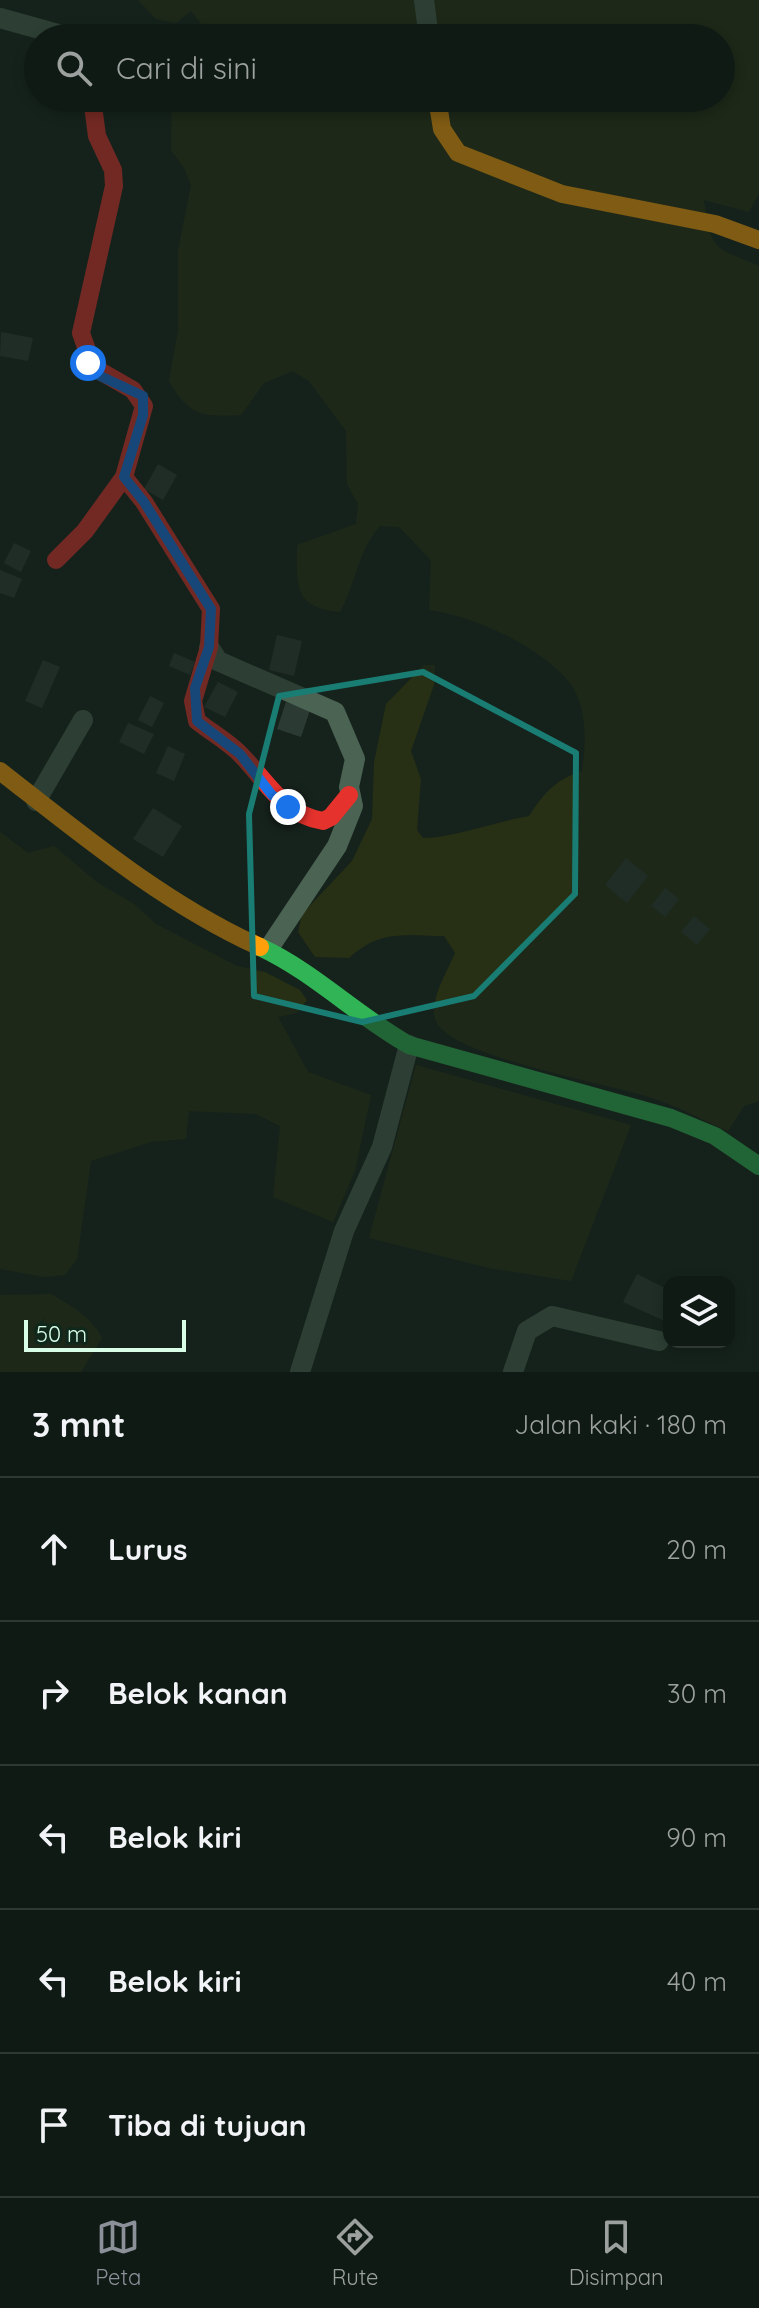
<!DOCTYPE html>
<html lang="id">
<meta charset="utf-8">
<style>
:root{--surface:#101a15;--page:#1e2722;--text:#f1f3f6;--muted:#9ca1a0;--line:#303834;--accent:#8c9099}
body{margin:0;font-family:Quicksand,sans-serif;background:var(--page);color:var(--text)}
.controls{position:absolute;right:24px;bottom:24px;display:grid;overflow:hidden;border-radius:16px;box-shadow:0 4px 12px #0003}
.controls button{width:72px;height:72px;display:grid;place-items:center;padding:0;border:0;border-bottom:2px solid var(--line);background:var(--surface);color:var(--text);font:40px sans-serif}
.scale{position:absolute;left:24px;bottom:20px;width:162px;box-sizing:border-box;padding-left:8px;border:4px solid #d8fee8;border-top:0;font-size:22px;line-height:28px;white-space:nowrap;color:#d8fee8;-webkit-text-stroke:6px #10281c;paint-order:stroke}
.stop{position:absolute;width:24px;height:24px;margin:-18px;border:6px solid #1a73e8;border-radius:50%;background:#fff}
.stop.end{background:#1a73e8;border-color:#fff;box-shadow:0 2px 8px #0008}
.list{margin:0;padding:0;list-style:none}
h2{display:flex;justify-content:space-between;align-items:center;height:104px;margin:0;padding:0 32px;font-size:34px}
h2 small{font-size:26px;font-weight:400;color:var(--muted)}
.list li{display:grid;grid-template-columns:52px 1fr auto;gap:24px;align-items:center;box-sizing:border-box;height:144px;padding:0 32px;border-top:2px solid var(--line)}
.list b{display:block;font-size:30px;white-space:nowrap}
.list em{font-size:26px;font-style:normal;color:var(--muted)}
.icon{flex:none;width:44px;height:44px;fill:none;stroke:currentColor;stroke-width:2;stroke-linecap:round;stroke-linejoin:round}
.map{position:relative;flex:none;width:759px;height:1372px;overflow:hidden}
.search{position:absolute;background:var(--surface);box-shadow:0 4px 12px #0003;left:24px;right:24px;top:24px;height:88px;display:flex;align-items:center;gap:20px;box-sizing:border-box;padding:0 28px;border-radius:44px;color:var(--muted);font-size:30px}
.sheet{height:824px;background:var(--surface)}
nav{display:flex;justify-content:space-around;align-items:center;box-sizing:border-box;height:112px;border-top:2px solid var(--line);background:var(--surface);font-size:22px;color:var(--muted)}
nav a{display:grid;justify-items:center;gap:4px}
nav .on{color:var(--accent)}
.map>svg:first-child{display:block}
.green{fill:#273014}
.building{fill:#2b3a33}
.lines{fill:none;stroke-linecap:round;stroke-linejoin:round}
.street{stroke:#4b6353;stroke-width:20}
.fast{stroke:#30b455;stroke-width:18}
.slow{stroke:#ff9f0a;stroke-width:18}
.jam{stroke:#e5322d;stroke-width:18}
.route{stroke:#1a73e8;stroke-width:10}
.marked{fill:none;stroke:#197d74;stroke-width:6;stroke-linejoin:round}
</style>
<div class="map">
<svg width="759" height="1372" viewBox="0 0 759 1372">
<rect width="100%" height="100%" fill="#16221c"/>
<!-- green -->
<path class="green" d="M138,0H759V193L749,212L704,200C712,252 712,246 759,266V1101L744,1106L728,1131C702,1120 676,1105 649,1097C609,1084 455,1057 437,1023C426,1005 448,970 455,953L444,936C404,936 381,929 349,958L315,957L298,932L302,914L352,861L372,819L374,762L386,704L424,665H435L434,685L411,751L421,779L417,830L423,838C457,837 493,822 529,816C544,793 555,780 582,771C586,742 588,706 569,682C540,646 474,616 429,610L431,560L399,527L380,526C357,552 356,583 340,612C293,607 297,586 297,545L356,524L358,504L347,484L346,431L309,381L293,371L264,383L241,415C202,417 189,416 169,381L178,331V251L191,185L184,168L171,150L172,99L721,98V38H212L191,11L176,23L156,19Z
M0,832L28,853L54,846L98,883L134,904L156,924L237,966L265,972L300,990L307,1000L297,1013L278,1017L308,1072L371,1095L355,1171L333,1222L273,1197L280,1126L256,1114L189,1111L186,1139L151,1142L91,1161L77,1259L65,1275L45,1277L0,1269Z
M416,1065L631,1125L571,1281L489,1268L369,1238Z
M51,1294C71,1306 92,1317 102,1338L81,1372H0V1295Z"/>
<!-- building -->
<path class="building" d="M1,332L33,338L28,361L0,356Z
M158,464L177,475L163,500L144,489Z
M14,543L31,551L21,572L4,563Z
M0,570L22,579L14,598L0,593Z
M277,635L302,641L294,676L269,670Z
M174,653L195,662L190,675L169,666Z
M43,660L60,667L42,708L25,701Z
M218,682L238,692L225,717L204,707Z
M150,696L164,703L152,727L138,720Z
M286,702L310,710L301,737L277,729Z
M128,723L154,734L144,754L119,742Z
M168,746L185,754L174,781L156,773Z
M153,808L182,826L163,857L133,839Z
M626,858L648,876L627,903L605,885Z
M665,888L679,899L665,917L651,906Z
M694,916L710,929L697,945L681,932Z
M637,1274L669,1290V1323L623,1302Z"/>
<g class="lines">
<!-- street -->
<path class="street" d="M424,0L429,38
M0,18L72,38
M209,647L218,661L335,712L355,759L349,787L353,806L337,846L269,948
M36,801L83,720
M300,1372L344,1231L382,1147L409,1045
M513,1372L527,1331L552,1316L659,1341"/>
<!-- fast -->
<path class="fast" d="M260,947C314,972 357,1016 409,1045L671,1118L715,1136L759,1166"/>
<!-- slow -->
<path class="slow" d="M437,98L442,129L458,153L562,194L715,224L759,240
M0,771C82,835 165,904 260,947"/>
<!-- jam -->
<path class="jam" d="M124,477L144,502L211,609L209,647L193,701L197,721C212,733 229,742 242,756C268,783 283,814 323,821L331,817L349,795
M56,560L85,531L124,477L144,406L133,390L93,367L81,333L114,186L113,170L97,136L92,98"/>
</g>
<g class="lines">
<!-- route -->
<path class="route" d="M88,363L96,374L143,396V415L124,477L144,502L211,609L209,647L195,688L197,721L240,754L272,795L288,807"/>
</g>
<!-- marked area -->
<path d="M0 0H759V1372H0ZM423,672L576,753L575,894L474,996L362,1022L254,996L249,814L279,696Z" fill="#16221c" fill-opacity=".55" fill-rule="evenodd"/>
<path class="marked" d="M423,672L576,753L575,894L474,996L362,1022L254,996L249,814L279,696Z"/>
</svg>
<div class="controls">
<button><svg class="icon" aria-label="layers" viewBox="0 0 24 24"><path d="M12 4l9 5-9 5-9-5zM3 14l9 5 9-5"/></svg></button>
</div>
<div class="scale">50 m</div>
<div class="stop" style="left:88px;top:363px"></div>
<div class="stop end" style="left:288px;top:807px"></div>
<div class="search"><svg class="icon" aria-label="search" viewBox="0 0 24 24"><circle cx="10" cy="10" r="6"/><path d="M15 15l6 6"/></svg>Cari di sini</div>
</div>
<section class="sheet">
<h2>3 mnt<small>Jalan kaki · 180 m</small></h2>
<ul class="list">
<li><svg class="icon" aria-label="ahead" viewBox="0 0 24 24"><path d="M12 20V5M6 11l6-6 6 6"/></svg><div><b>Lurus</b></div><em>20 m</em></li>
<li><svg class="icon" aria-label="right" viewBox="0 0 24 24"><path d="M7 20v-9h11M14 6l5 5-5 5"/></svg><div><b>Belok kanan</b></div><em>30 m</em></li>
<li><svg class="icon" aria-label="left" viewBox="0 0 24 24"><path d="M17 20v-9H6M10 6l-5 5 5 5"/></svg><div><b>Belok kiri</b></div><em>90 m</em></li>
<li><svg class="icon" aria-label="left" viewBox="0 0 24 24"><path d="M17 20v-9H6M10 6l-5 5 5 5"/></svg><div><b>Belok kiri</b></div><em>40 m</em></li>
<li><svg class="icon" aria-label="arrive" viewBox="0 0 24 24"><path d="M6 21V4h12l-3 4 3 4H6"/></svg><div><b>Tiba di tujuan</b></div></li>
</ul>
</section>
<nav>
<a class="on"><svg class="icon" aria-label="map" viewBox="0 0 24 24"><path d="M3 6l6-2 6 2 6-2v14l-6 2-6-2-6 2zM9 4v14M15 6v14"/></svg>Peta</a>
<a><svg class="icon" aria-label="directions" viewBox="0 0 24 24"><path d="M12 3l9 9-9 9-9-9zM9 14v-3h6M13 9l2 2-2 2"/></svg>Rute</a>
<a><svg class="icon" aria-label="saved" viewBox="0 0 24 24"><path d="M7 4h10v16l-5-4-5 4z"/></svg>Disimpan</a>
</nav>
